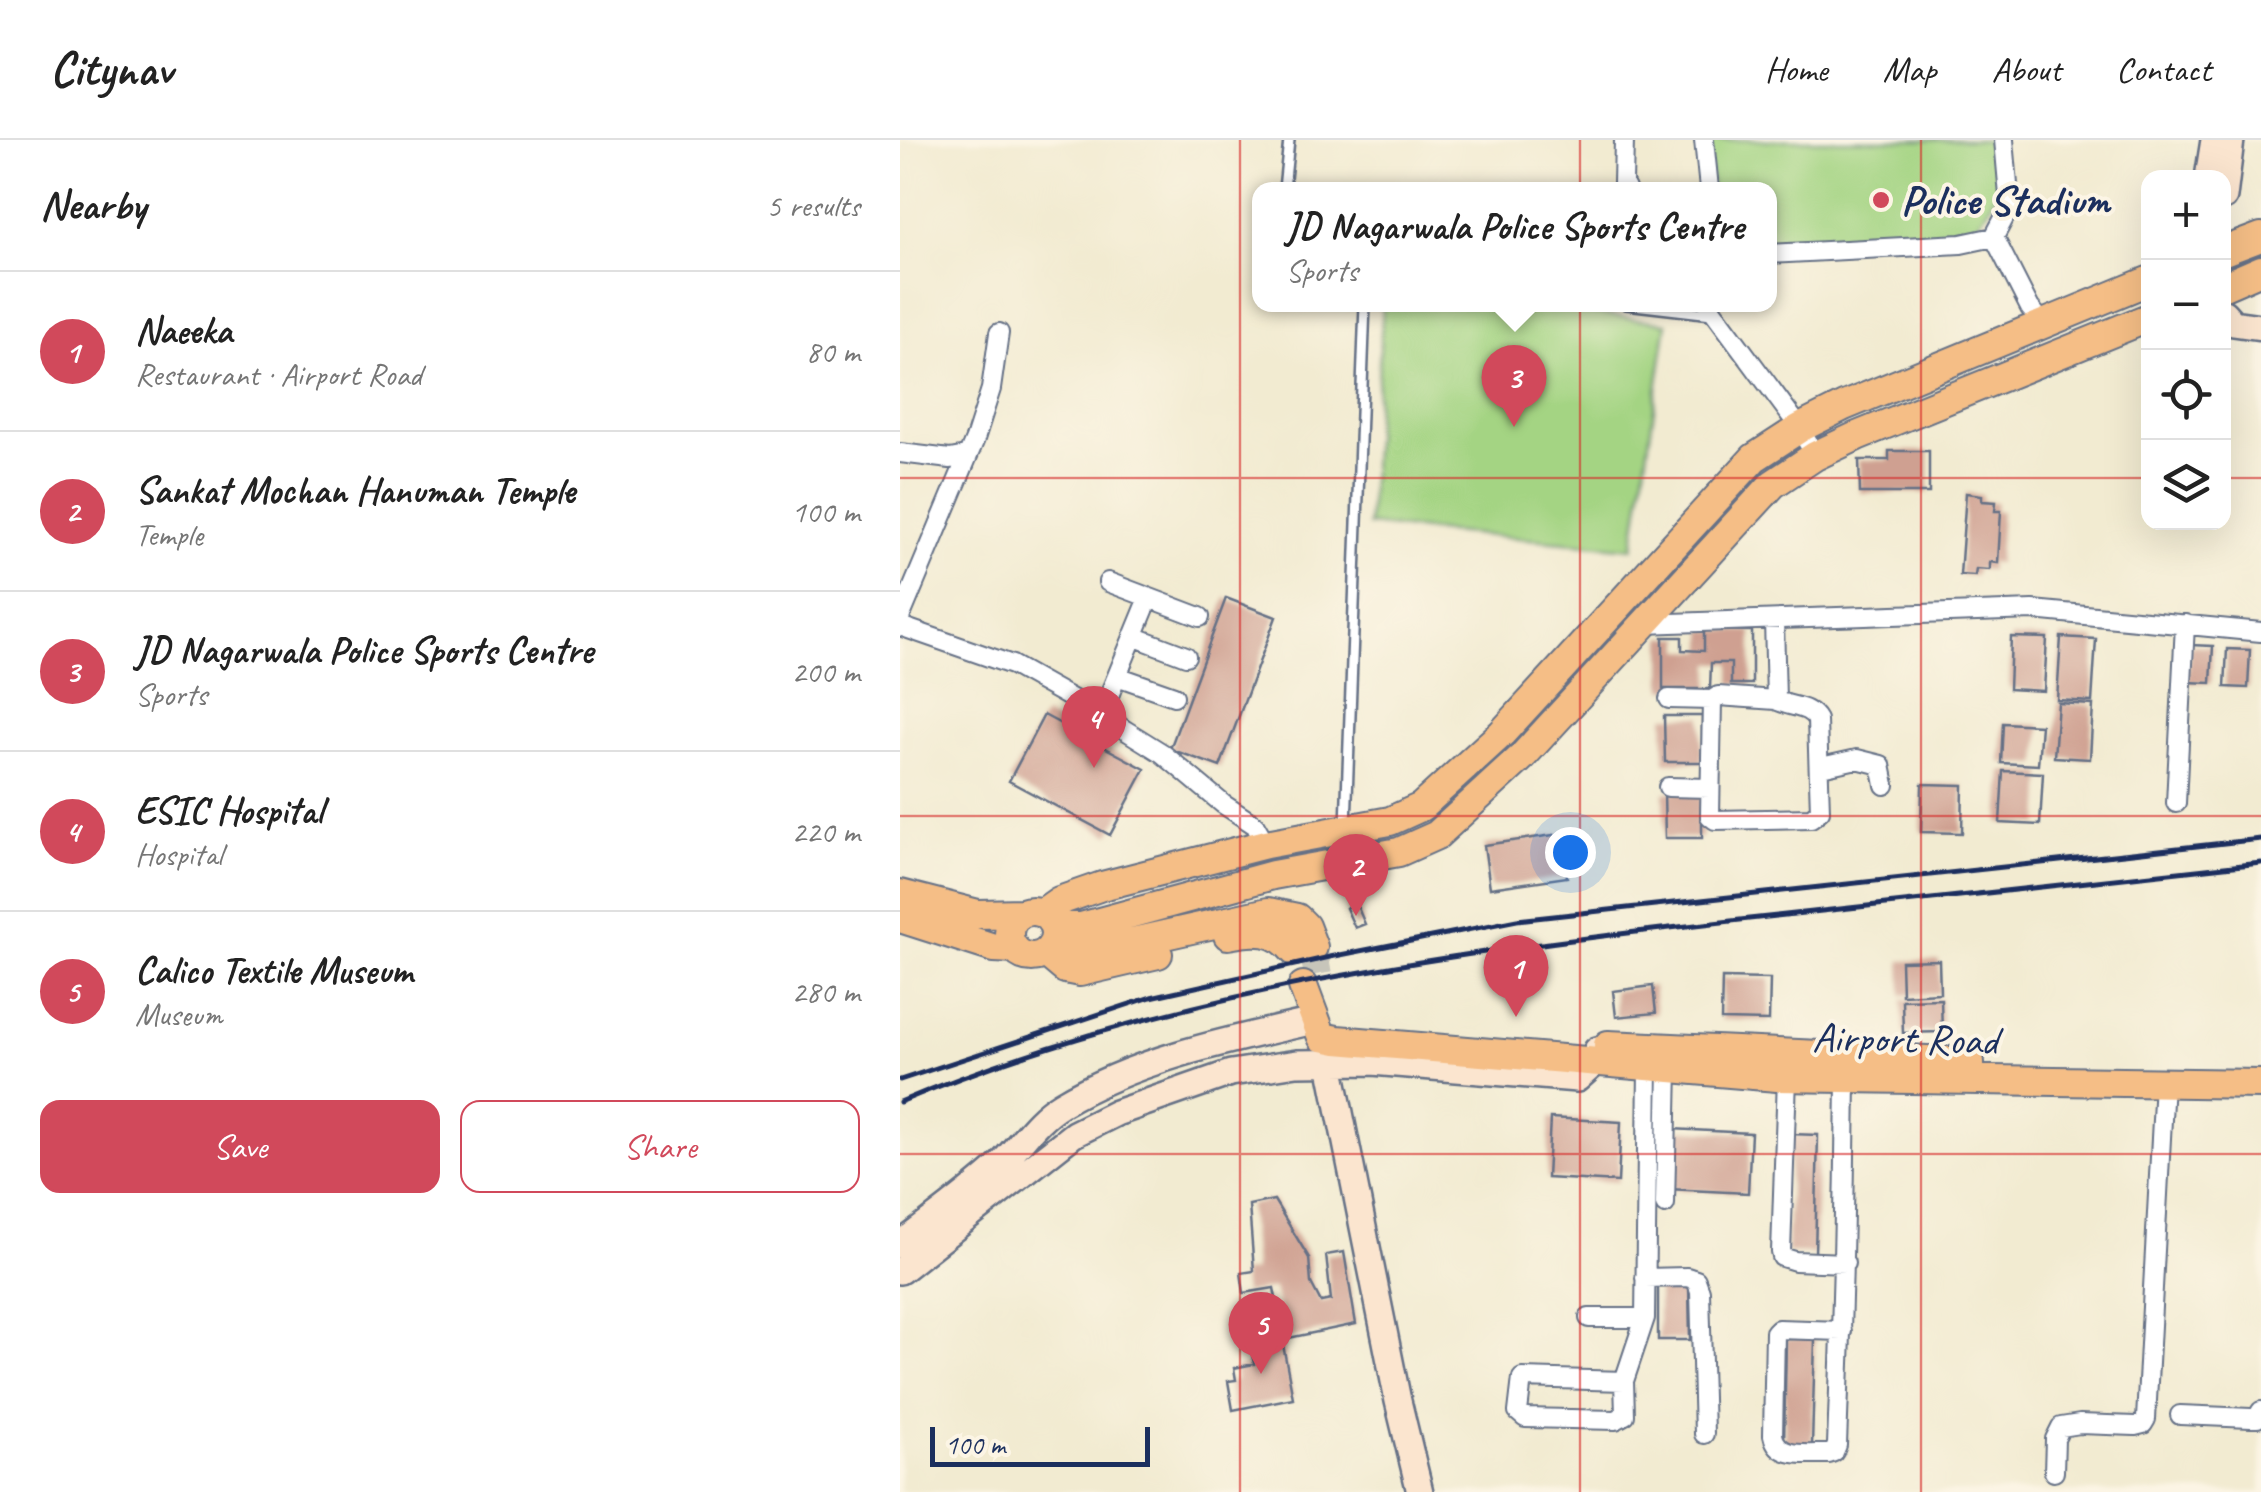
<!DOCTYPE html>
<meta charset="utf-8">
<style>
:root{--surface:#fff;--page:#f6f6f6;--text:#222;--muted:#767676;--line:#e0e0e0;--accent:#d1495b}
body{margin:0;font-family:Caveat,sans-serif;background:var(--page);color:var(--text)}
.controls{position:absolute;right:30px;top:30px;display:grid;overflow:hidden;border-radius:20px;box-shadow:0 10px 40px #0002}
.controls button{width:90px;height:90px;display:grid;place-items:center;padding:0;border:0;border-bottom:2px solid var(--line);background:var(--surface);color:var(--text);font:50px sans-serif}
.scale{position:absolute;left:30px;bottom:25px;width:220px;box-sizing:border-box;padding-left:10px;border:5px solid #1b2f5e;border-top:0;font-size:28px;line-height:35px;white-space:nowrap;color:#1b2f5e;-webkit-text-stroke:8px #fcf5e5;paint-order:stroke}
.you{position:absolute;left:670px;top:712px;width:35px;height:35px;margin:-25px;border:8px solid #fff;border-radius:50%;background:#1a73e8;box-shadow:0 0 0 15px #1a73e833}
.badge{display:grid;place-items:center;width:65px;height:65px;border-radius:50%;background:var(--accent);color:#fff;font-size:32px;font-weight:700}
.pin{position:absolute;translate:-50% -82px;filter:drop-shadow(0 2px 5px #0008)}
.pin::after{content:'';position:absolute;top:52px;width:35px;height:30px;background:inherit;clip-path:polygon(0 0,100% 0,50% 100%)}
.popup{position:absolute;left:352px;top:42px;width:525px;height:130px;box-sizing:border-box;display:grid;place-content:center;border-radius:20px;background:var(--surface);filter:drop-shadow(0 2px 8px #0005);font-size:32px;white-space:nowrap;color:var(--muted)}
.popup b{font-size:38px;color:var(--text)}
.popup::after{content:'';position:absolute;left:50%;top:100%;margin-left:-20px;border:20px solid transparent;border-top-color:var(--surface)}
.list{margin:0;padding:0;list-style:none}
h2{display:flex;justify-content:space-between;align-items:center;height:130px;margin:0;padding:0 40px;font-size:42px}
h2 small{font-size:32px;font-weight:400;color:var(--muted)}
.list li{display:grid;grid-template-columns:65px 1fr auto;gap:30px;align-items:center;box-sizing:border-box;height:160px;padding:0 40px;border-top:2px solid var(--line)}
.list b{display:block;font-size:38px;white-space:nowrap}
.list p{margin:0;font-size:32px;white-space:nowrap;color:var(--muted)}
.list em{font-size:32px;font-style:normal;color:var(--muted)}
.actions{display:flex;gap:20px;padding:30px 40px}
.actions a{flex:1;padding:22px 0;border:2px solid var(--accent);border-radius:20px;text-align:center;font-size:35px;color:var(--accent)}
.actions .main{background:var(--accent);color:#fff}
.icon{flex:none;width:55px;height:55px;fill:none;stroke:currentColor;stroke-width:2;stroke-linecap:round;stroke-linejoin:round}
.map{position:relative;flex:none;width:1361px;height:1352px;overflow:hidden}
header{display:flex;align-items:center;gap:60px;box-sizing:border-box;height:140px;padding:0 50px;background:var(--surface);border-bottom:2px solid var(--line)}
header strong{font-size:48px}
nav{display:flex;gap:55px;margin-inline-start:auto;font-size:35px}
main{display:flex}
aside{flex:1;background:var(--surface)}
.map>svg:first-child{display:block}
.green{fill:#a4d483;stroke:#608270;stroke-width:2.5}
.building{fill:#cfa091}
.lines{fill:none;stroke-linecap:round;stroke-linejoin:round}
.primary-tunnel{stroke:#c7c5ba;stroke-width:28;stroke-dasharray:28 14;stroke-linecap:butt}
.lane-casing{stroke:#667186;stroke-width:14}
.street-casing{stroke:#667186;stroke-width:22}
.secondary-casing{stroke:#667186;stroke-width:30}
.primary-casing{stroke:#667186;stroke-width:32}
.lane{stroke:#fff;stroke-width:9}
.street{stroke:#fff;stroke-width:18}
.secondary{stroke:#fbe5cf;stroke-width:25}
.primary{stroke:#f5be86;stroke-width:28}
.rail{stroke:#1b2f5e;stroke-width:5}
.grid{fill:none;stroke:#d62828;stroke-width:2.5;stroke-opacity:0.55}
.poi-dot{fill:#d1495b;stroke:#fcf5e5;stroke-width:4}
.labels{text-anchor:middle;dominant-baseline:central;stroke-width:8;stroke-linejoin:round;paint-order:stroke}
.poi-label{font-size:42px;font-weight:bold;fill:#1b2f5e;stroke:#fcf5e5;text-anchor:start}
.street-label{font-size:42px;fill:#1b2f5e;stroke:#fcf5e5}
</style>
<header>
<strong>Citynav</strong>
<nav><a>Home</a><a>Map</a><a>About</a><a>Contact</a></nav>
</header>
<main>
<aside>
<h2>Nearby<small>5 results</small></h2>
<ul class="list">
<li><span class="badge">1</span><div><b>Naeeka</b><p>Restaurant · Airport Road</p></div><em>80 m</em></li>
<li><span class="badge">2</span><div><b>Sankat Mochan Hanuman Temple</b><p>Temple</p></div><em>100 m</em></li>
<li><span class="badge">3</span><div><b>JD Nagarwala Police Sports Centre</b><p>Sports</p></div><em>200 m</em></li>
<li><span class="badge">4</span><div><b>ESIC Hospital</b><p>Hospital</p></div><em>220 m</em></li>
<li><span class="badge">5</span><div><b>Calico Textile Museum</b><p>Museum</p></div><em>280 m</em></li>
</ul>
<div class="actions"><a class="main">Save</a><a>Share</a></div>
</aside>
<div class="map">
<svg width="1361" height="1352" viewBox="0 0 1361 1352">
<rect width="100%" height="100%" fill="#fcf5e5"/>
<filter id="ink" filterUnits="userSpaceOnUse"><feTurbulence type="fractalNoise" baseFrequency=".01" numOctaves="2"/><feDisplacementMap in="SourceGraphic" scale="20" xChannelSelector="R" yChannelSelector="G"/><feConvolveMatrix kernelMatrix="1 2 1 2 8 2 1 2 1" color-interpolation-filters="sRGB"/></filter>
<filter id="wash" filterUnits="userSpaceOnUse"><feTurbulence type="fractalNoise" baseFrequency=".0048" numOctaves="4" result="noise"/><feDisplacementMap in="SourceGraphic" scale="40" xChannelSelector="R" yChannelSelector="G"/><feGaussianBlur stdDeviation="2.25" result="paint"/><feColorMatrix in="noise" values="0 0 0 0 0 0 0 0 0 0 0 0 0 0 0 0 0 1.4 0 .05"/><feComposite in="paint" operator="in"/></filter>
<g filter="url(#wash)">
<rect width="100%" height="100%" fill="#f2ebd1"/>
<!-- green -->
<path class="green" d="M807,0H1095C1101,49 1102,55 1069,93L869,108V49H812Z
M637,165L767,183L733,408L468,385L483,165Z"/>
<g id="blocks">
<!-- building -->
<path class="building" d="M989,311H1029V353H960L959,320H989Z
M1066,353L1082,355V361L1096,362L1095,371H1101L1098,423L1090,422V430L1076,429L1075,436L1060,435Z
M326,458L376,477L320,627L270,609Z
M804,490L852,491V544H831V523H811L810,549H763V497H782V510L804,511Z
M1111,497L1147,498L1144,551L1109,549Z
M1161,497L1196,499L1192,562L1157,560Z
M1290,505L1313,506L1311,543L1288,542Z
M1327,509L1350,510L1348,548L1325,547Z
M1158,563L1193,565L1190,619L1154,617Z
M144,575L245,629L210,695L109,641Z
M764,576H802V622H765Z
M1103,583L1141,585L1138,625L1101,623Z
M1103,631L1143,633L1140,685L1100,683Z
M1022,644L1063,645L1062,693L1021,692Z
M764,652H802V698H765Z
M661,694L667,737L590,748L584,705Z
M455,761L465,784L455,788L446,768Z
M1039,820L1040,853L1002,855L1001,821Z
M822,838L870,839L869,881L821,880Z
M753,846L756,873L716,877L713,851Z
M1041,859L1042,892L1003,893L1002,860Z
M650,978L721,982L718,1042L647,1038Z
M771,989L851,993L848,1053L768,1049Z
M890,994L918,995L915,1114L887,1113Z
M374,1060L409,1118L411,1143L421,1162L431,1160L426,1115L444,1112L456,1184L384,1199L374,1148L344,1153L341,1133L354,1131L349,1065Z
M758,1145H789L790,1200H758Z
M381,1194L393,1258L333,1270L328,1241L336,1240L334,1228L354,1224L349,1200Z
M886,1199H915L912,1306L884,1305Z"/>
</g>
</g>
<g filter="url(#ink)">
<use href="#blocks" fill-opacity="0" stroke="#667186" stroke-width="2.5"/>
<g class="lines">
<!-- primary-tunnel -->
<path class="primary-tunnel" d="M413,807L419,842"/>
<defs>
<path id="lane" d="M384,49L389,0
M726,164L812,174
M446,685L465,164"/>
<path id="street" d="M724,0L723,43L726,49
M804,0L809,49
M1094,97L1130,168L1145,185
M869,114L1061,104L1094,97L1110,67L1104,0
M808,164L900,288L915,316
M0,313L50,319L66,316
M208,442L300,477
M0,478L75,299L91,249L99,193
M744,484L1133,470L1361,492
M0,486L112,525L201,575L262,613L323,664L355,685L366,704
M233,496L286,516
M217,536L274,556
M769,559L812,560L818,556L876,560L874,480
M812,560L810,676L815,680L911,678L920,671L917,580C909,565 891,568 876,560
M201,575L249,458
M921,627L957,619L981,625L985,645
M768,647L810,648
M1276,663L1285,484
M887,937L881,1112L882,1117L895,1121L945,1123
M765,1064L768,928
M745,1138L787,1137L796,1140L800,1151L804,1294
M689,1178H745
M942,1191L878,1189L875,1192L873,1295C878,1320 908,1313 929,1314L934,1312L937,1305C942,1183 945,1061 946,939
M724,1241L622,1238L618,1272L625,1278L716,1280L725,1275L724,1241L745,1178L748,927
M1280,1275L1351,1278H1357L1361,1271
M1154,1332L1155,1299L1161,1287L1180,1284L1235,1286L1243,1284L1246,1279L1264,942"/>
<path id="secondary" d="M1308,38L1314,0
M1324,57L1331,0
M1324,173L1333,183L1361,187
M430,923L498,1261L520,1352
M0,1105C32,1080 66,1056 96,1029C119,1008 133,981 161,964C236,919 329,900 414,881
M0,1131L174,994L216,973L331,933L397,923L472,922L677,939L696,922L697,910"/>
<path id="primary" d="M1324,111L1361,97
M1324,146L1361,130
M0,754L78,774L122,773
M109 794a23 23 0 1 1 46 0a23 23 0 1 1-46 0Z
M142,773L159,761L202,746L366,704L490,681L521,667L602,593L854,318L900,288L944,266L1248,141
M0,778L94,808L115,809
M154,787H181L373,735L499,712L537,695L622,617L873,344L915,316L957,296L1248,178
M328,795C355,789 376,789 394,811
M154,802L197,810L368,772L397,778L405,786L413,807
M146,813L165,829L180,832L258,814
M403,846L422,897L437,900L877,937L1361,944
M708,905L1070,922"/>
</defs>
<!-- lane casing -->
<use href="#lane" class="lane-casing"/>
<!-- street casing -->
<use href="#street" class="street-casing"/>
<!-- secondary casing -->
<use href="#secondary" class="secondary-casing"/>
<!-- primary casing -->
<use href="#primary" class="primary-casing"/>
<!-- lane -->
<use href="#lane" class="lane"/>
<!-- street -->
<use href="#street" class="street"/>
<!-- secondary -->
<use href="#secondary" class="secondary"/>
<!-- primary -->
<use href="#primary" class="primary"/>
<!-- rail -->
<path class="rail" d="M0,940L251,857L430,817L617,780L1361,699
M0,962C269,849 561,811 849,779C1019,761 1190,742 1361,723"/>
</g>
</g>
<!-- grid -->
<path class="grid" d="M340,0V1352M680,0V1352M1021,0V1352M0,338H1248M1324,338H1361M0,676H1361M0,1014H1361"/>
<!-- markers -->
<circle class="poi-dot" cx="981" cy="60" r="10"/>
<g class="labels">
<!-- poi labels -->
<g class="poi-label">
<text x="1001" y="60">Police Stadium</text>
</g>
<!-- street labels -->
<g class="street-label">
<text transform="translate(1005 899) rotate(1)">Airport Road</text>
</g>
</g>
</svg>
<div class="controls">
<button>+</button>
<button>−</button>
<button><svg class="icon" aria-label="locate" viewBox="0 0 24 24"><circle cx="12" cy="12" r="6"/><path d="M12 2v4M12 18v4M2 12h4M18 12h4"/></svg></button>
<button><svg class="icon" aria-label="layers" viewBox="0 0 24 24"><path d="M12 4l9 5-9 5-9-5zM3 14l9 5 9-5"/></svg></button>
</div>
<div class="scale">100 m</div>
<div class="you"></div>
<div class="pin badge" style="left:616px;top:877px">1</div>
<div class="pin badge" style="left:456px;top:776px">2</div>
<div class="pin badge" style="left:614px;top:287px">3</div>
<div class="popup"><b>JD Nagarwala Police Sports Centre</b>Sports</div>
<div class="pin badge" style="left:194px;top:628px">4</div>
<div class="pin badge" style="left:361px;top:1234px">5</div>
</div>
</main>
